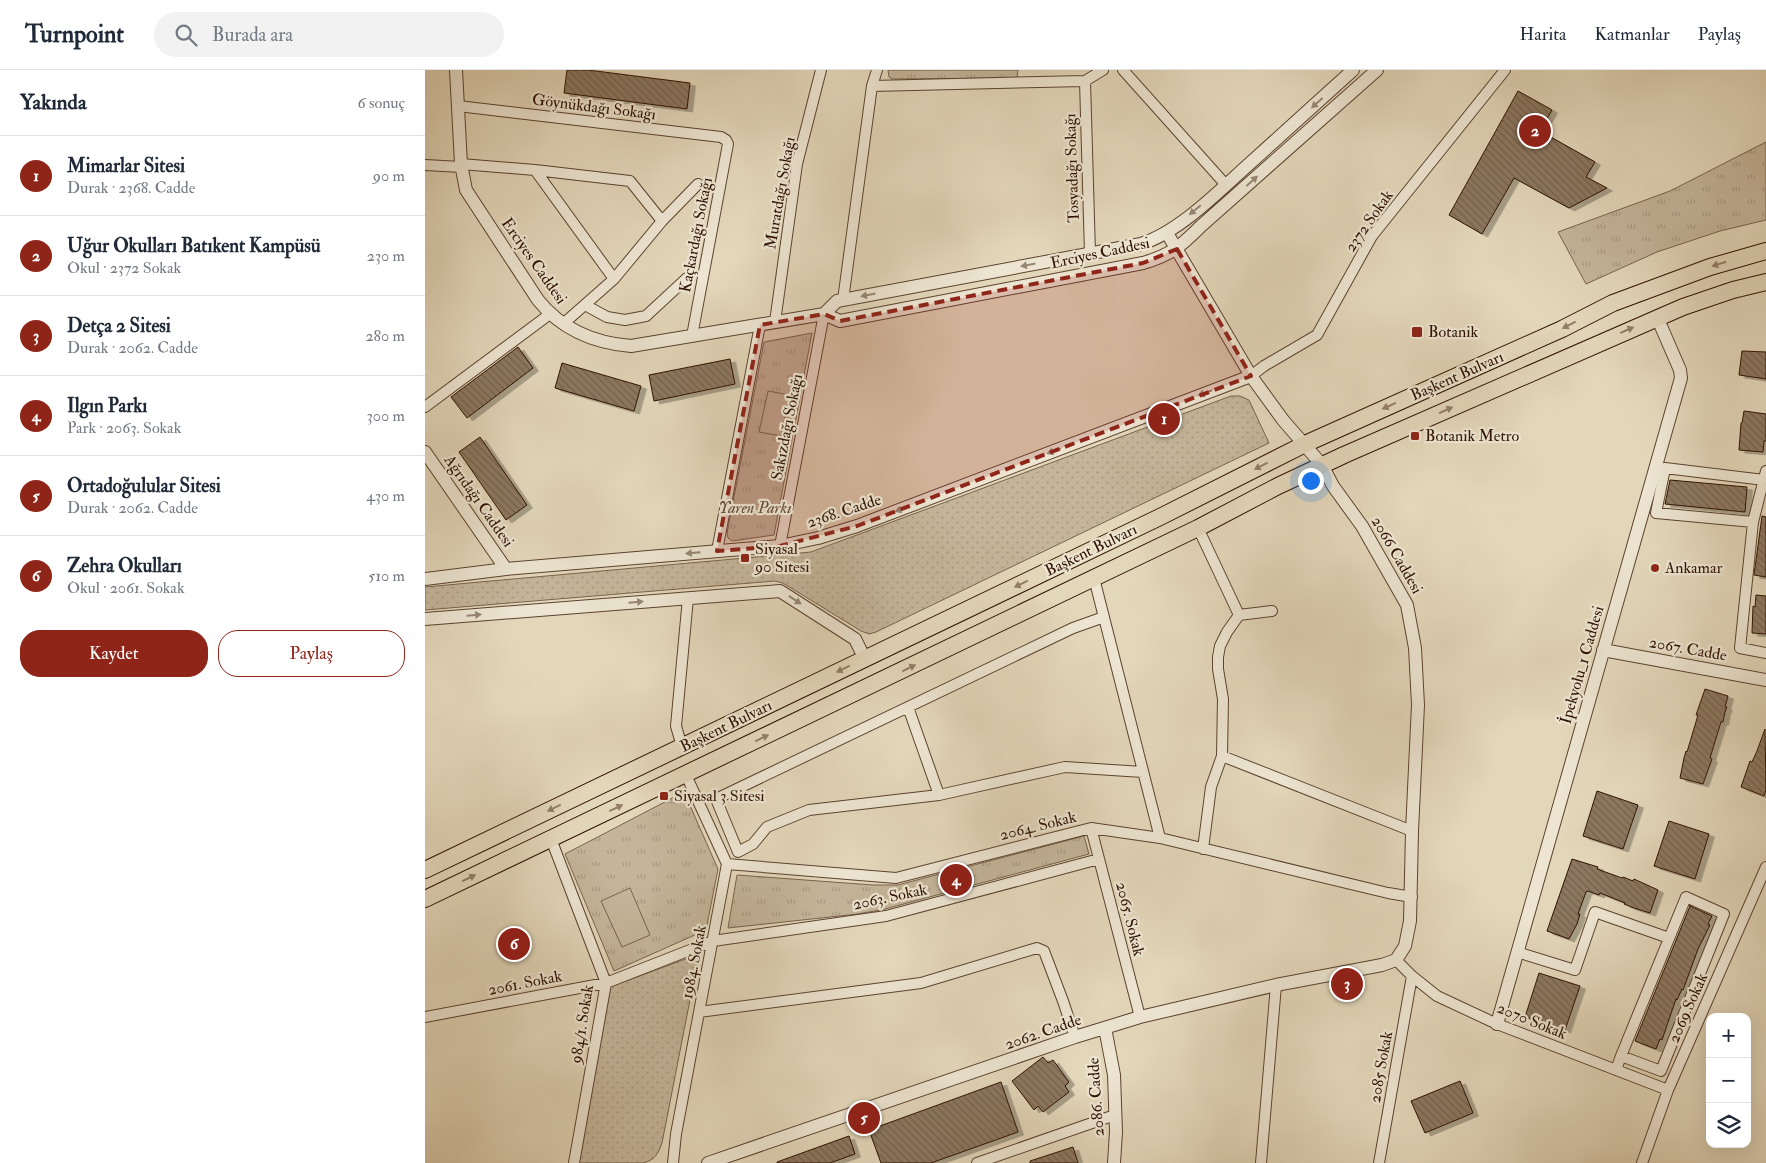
<!DOCTYPE html>
<html lang="tr">
<meta charset="utf-8">
<style>
:root{--surface:#fff;--page:#f2f2f3;--text:#1f2937;--muted:#747a83;--line:#e0e1e3;--accent:#8f2418}
body{margin:0;font-family:"IM FELL Double Pica",serif;background:var(--page);color:var(--text)}
.controls{position:absolute;right:15px;bottom:15px;display:grid;overflow:hidden;border-radius:10px;box-shadow:0 5px 20px #0002}
.controls button{width:45px;height:45px;display:grid;place-items:center;padding:0;border:0;border-bottom:1px solid var(--line);background:var(--surface);color:var(--text);font:25px sans-serif}
.you{position:absolute;left:885px;top:410px;width:18px;height:18px;margin:-12px;border:4px solid #fff;border-radius:50%;background:#1a73e8;box-shadow:0 0 0 8px #1a73e833}
.badge{display:grid;place-items:center;width:32px;height:32px;border-radius:50%;background:var(--accent);color:#fff;font-size:16px;font-weight:700}
.pin{position:absolute;translate:-50% -50%;border:2px solid #fff;box-shadow:0 1px 5px #0006}
.list{margin:0;padding:0;list-style:none}
h2{display:flex;justify-content:space-between;align-items:center;height:65px;margin:0;padding:0 20px;font-size:21px}
h2 small{font-size:16px;font-weight:400;color:var(--muted)}
.list li{display:grid;grid-template-columns:32px 1fr auto;gap:15px;align-items:center;box-sizing:border-box;height:80px;padding:0 20px;border-top:1px solid var(--line)}
.list b{display:block;font-size:19px;white-space:nowrap}
.list p{margin:0;font-size:16px;white-space:nowrap;color:var(--muted)}
.list em{font-size:16px;font-style:normal;color:var(--muted)}
.actions{display:flex;gap:10px;padding:15px 20px}
.actions a{flex:1;padding:11px 0;border:1px solid var(--accent);border-radius:20px;text-align:center;font-size:18px;color:var(--accent)}
.actions .main{background:var(--accent);color:#fff}
.icon{flex:none;width:28px;height:28px;fill:none;stroke:currentColor;stroke-width:2;stroke-linecap:round;stroke-linejoin:round}
.map{position:relative;flex:none;width:1341px;height:1093px;overflow:hidden}
header{display:flex;align-items:center;gap:30px;box-sizing:border-box;height:70px;padding:0 25px;background:var(--surface);border-bottom:1px solid var(--line)}
header strong{font-size:24px}
nav{display:flex;gap:28px;margin-inline-start:auto;font-size:18px}
.search{width:350px;height:45px;background:var(--page);display:flex;align-items:center;gap:12px;box-sizing:border-box;padding:0 18px;border-radius:28px;color:var(--muted);font-size:19px}
main{display:flex}
aside{flex:1;background:var(--surface)}
.map>svg:first-child{display:block}
.grass{fill:url(#grass-dots);stroke:#79634d}
.park{fill:url(#park-tufts);stroke:#79634d}
.pitch{fill:#c4b59a;stroke:#79634d}
.building{fill:url(#building-back-hatch);stroke:#2e1100;filter:url(#shadow)}
.lines{fill:none;stroke-linecap:round;stroke-linejoin:round}
.minor-casing{stroke:#5b422e;stroke-width:12}
.tertiary-casing{stroke:#5b422e;stroke-width:14}
.primary-casing{stroke:#2e1100;stroke-width:18}
.minor{stroke:#ede5d2;stroke-width:10}
.tertiary{stroke:#ede5d2;stroke-width:12}
.primary{stroke:#e3d7ba;stroke-width:16}
.oneway{fill:#978674}
.oneway2{fill:#927e66}
.marked{fill:#8f2418;fill-opacity:0.2;stroke:#8f2418;stroke-width:4;stroke-dasharray:10 6;stroke-linejoin:round}
.poi-dot{fill:#8f2418;stroke:#ede5d2;stroke-width:2}
.labels{text-anchor:middle;dominant-baseline:central;stroke-width:4.5;stroke-linejoin:round;paint-order:stroke}
.street-label{font-size:16px;fill:#2e1100;stroke:#ede5d2}
.poi-label{font-size:16px;fill:#2e1100;stroke:#ede5d2;text-anchor:start}
.park-label{font-size:16px;font-style:italic;fill:#624a36;stroke:#ede5d2}
</style>
<header>
<strong>Turnpoint</strong>
<div class="search"><svg class="icon" aria-label="search" viewBox="0 0 24 24"><circle cx="10" cy="10" r="6"/><path d="M15 15l6 6"/></svg>Burada ara</div>
<nav><a>Harita</a><a>Katmanlar</a><a>Paylaş</a></nav>
</header>
<main>
<aside>
<h2>Yakında<small>6 sonuç</small></h2>
<ul class="list">
<li><span class="badge">1</span><div><b>Mimarlar Sitesi</b><p>Durak · 2368. Cadde</p></div><em>90 m</em></li>
<li><span class="badge">2</span><div><b>Uğur Okulları Batıkent Kampüsü</b><p>Okul · 2372 Sokak</p></div><em>230 m</em></li>
<li><span class="badge">3</span><div><b>Detça 2 Sitesi</b><p>Durak · 2062. Cadde</p></div><em>280 m</em></li>
<li><span class="badge">4</span><div><b>Ilgın Parkı</b><p>Park · 2063. Sokak</p></div><em>300 m</em></li>
<li><span class="badge">5</span><div><b>Ortadoğulular Sitesi</b><p>Durak · 2062. Cadde</p></div><em>430 m</em></li>
<li><span class="badge">6</span><div><b>Zehra Okulları</b><p>Okul · 2061. Sokak</p></div><em>510 m</em></li>
</ul>
<div class="actions"><a class="main">Kaydet</a><a>Paylaş</a></div>
</aside>
<div class="map">
<svg width="1341" height="1093" viewBox="0 0 1341 1093">
<defs>
<pattern id="grass-dots" width="8" height="8" patternUnits="userSpaceOnUse" patternTransform="scale(1.25)"><rect width="8" height="8" fill="#c4b59a"/><path d="M2 2h.1M6 6h.1" fill="none" stroke="#a99b83" stroke-width="1.8" stroke-linecap="round"/></pattern>
<pattern id="park-tufts" width="24" height="20" patternUnits="userSpaceOnUse" patternTransform="scale(1.25)"><rect width="24" height="20" fill="#c4b59a"/><path d="M3 7l-1-3M5 7V3M7 7l1-3M15 17l-1-3M17 17v-4M19 17l1-3" fill="none" stroke="#a99b83"/></pattern>
<pattern id="building-back-hatch" width="6" height="6" patternUnits="userSpaceOnUse" patternTransform="scale(1.25)"><rect width="6" height="6" fill="#8c7861"/><path d="M-1 5l2 2M0 0l6 6M5-1l2 2" fill="none" stroke="#73614e"/></pattern>
<filter id="shadow"><feDropShadow dx="5.5" dy="3" stdDeviation="0" flood-color="#0004"/></filter>
</defs>
<rect width="100%" height="100%" fill="#e3d7ba"/>
<filter id="stains"><feTurbulence type="fractalNoise" baseFrequency=".004" numOctaves="4"/><feColorMatrix values="0 0 0 0 .2 0 0 0 0 .09 0 0 0 0 .02 0 0 0 .5 -.17"/></filter>
<radialGradient id="worn" r=".72"><stop offset=".6" stop-color="#630" stop-opacity="0"/><stop offset="1" stop-color="#630" stop-opacity=".3"/></radialGradient>
<!-- grass -->
<path class="grass" d="M806,326H815L824,330L844,373L451,562L444,564L436,561L358,513L350,511L0,540V517L386,482Z
M266,887L273,889L237,1073C233,1084 230,1090 218,1093H151L185,917Z"/>
<!-- park -->
<path class="park" d="M463,0H593L592,8L467,9L464,7Z
M1341,72V150L1295,161L1232,182L1161,214L1133,162L1245,121Z
M387,263L349,465L307,471L303,468L302,463L339,272Z
M259,722L293,799L281,860L189,901L140,784Z
M659,766L664,784L460,839L433,844L303,858L312,805L448,815H473Z"/>
<!-- pitch -->
<path class="pitch" d="M343,321L365,325L356,366L334,362Z
M205,818L225,865L197,877L176,831Z"/>
<!-- building -->
<path class="building" d="M142,0H163L265,13L262,39L139,23Z
M1093,21L1127,40L1115,61L1170,92L1161,107L1182,118L1144,138L1089,108L1057,164L1024,145Z
M93,277L108,298L42,348L26,327Z
M1317,281L1341,282V309L1314,305Z
M305,289L310,314L229,331L224,305Z
M137,293L216,316L209,341L130,318Z
M1319,341L1341,344V371H1339L1338,382L1314,380L1316,353H1317Z
M55,367L102,435L81,450L34,382Z
M1245,410L1322,417L1320,442L1240,434Z
M1337,446L1341,447V507L1329,505Z
M1331,525L1341,526V564L1327,563L1328,536L1330,537Z
M1280,619L1303,626L1300,637H1302L1300,642L1298,652H1296L1285,688L1287,689L1278,714L1255,708L1259,688L1261,681L1262,682L1273,645H1271Z
M1340,659L1341,720L1339,726L1316,717L1325,691L1327,692L1332,681Z
M1172,721L1213,735L1198,779L1158,766Z
M1244,751L1284,764L1270,809L1229,796Z
M1147,789L1173,797L1172,799L1197,808L1198,807L1208,811L1209,809L1233,820L1225,843L1209,838L1199,834L1200,833L1175,823L1174,825L1163,821L1161,822L1153,844H1155L1152,854L1144,869L1122,861Z
M1265,836L1287,846L1283,854L1285,855L1273,879L1258,920L1257,919L1252,930L1251,929L1237,970L1235,969L1231,979L1210,971Z
M1114,903L1155,916L1140,960L1100,947Z
M618,987L623,993L628,990L644,1012L640,1016L644,1022L618,1042L613,1036L609,1040L587,1011Z
M1035,1011L1048,1043L1000,1063L986,1031Z
M576,1012L593,1062L506,1093H456L444,1060Z
M424,1066L430,1084L405,1093H352V1092Z
M648,1077L653,1093H605V1091Z"/>
<g class="lines">
<defs>
<path id="minor" d="M698,0L801,115
M660,11L665,184
M447,16L660,11L678,0
M33,36L296,67L301,70L303,74L267,266
M36,94L110,100L205,111L237,151
M0,95L36,97
M110,100L189,209
M418,230L447,16L452,0
M160,235L182,247L200,250L221,246L262,208
M350,252L372,94L396,0
M138,254L189,209L237,151L273,114
M826,306L839,296L892,265L947,166L1080,0
M0,337L125,244
M1339,410L1240,398L1231,443L1328,452L1315,578L1341,583
M1328,452L1341,401
M773,458L814,545L802,562L795,576L793,587V599L798,629L797,686L786,717L778,779
M355,476L399,244
M292,481L335,255
M669,508L735,768
M814,545L847,541
M679,547L648,558L291,729L313,782L328,774L342,757L384,740L514,725L640,697L718,702
M483,637L514,725
M257,677L251,656L263,528
M797,686L987,761
M666,758L715,947
M126,769L181,913L149,1093
M302,794L471,808L666,758L735,768L963,823L987,827
M1092,882L1150,900L1170,842L1244,868
M971,890L987,906L1012,926L1072,954L1243,1020
M274,942L496,913L612,878L619,881L638,931L650,967
M0,947L181,913L288,871L461,846L674,789
M1191,1000L1196,986L1261,827L1299,844L1236,1001L1196,986
M248,1093L251,1064L302,794L261,705
M552,1093L690,1045
M836,1093L851,915
M954,1093L987,906
M1217,1093L1243,1020L1341,797"/>
<path id="tertiary" d="M31,0L36,94L41,120L113,230C137,260 169,273 206,276L399,244
M928,0C893,32 858,63 823,95C793,122 754,162 716,174L412,231L399,244L415,251L718,193C746,185 756,176 776,156L952,0
M0,382L81,499
M0,509L81,499L355,476L393,468L432,456L826,306
M0,549L355,521L430,569L440,589
M1178,580L1341,610
M1072,954L1256,308L1255,300L1232,247
M680,958L689,1005L691,1062L689,1093
M283,1093L650,967L715,947L851,915L957,895L971,890L980,876L985,851L987,761L993,635L990,578L982,535L937,456L908,416L897,395L858,350L826,306L742,163"/>
<path id="primary" d="M0,800L735,447L880,374L1137,259L1188,233L1285,197L1341,181
M0,829L773,458L853,416L919,385L1258,237L1308,220L1341,212"/>
</defs>
<!-- minor casing -->
<use href="#minor" class="minor-casing"/>
<!-- tertiary casing -->
<use href="#tertiary" class="tertiary-casing"/>
<!-- primary casing -->
<use href="#primary" class="primary-casing"/>
<!-- minor -->
<use href="#minor" class="minor"/>
<!-- tertiary -->
<use href="#tertiary" class="tertiary"/>
<!-- primary -->
<use href="#primary" class="primary"/>
</g>
<!-- one-way arrows -->
<defs><path id="oneway-solid" d="M-6-.8H1V-3.2L6.5 0L1 3.2V.8H-6Z" transform="scale(1.25)"/></defs>
<g class="oneway">
<use href="#oneway-solid" transform="translate(892 33) rotate(138)"/>
<use href="#oneway-solid" transform="translate(827 111) rotate(-42)"/>
<use href="#oneway-solid" transform="translate(770 140) rotate(140)"/>
<use href="#oneway-solid" transform="translate(603 195) rotate(169)"/>
<use href="#oneway-solid" transform="translate(443 225) rotate(169)"/>
<use href="#oneway-solid" transform="translate(780 323) rotate(159)"/>
<use href="#oneway-solid" transform="translate(629 381) rotate(159)"/>
<use href="#oneway-solid" transform="translate(477 439) rotate(159)"/>
<use href="#oneway-solid" transform="translate(268 483) rotate(175)"/>
<use href="#oneway-solid" transform="translate(370 530) rotate(33)"/>
<use href="#oneway-solid" transform="translate(211 532) rotate(-5)"/>
<use href="#oneway-solid" transform="translate(49 545) rotate(-5)"/>
</g>
<g class="oneway2">
<use href="#oneway-solid" transform="translate(1294 194) rotate(163)"/>
<use href="#oneway-solid" transform="translate(1144 255) rotate(153)"/>
<use href="#oneway-solid" transform="translate(1202 260) rotate(-24)"/>
<use href="#oneway-solid" transform="translate(964 336) rotate(156)"/>
<use href="#oneway-solid" transform="translate(1021 340) rotate(-24)"/>
<use href="#oneway-solid" transform="translate(836 396) rotate(153)"/>
<use href="#oneway-solid" transform="translate(596 514) rotate(154)"/>
<use href="#oneway-solid" transform="translate(484 598) rotate(-26)"/>
<use href="#oneway-solid" transform="translate(418 599) rotate(154)"/>
<use href="#oneway-solid" transform="translate(337 668) rotate(-26)"/>
<use href="#oneway-solid" transform="translate(129 738) rotate(154)"/>
<use href="#oneway-solid" transform="translate(191 738) rotate(-25)"/>
<use href="#oneway-solid" transform="translate(44 808) rotate(-25)"/>
</g>
<!-- marked area -->
<path class="marked" d="M752,179L826,306L432,456L355,476L292,481L335,255L399,244L415,251L718,193Z"/>
<!-- markers -->
<g class="poi-dot">
<rect x="986" y="256" width="12" height="12" rx="2.5"/>
<rect x="985" y="361" width="10" height="10" rx="2.5"/>
<rect x="315" y="483" width="10" height="10" rx="2.5"/>
<circle cx="1230" cy="498" r="5"/>
<rect x="234" y="721" width="10" height="10" rx="2.5"/>
</g>
<g class="labels">
<!-- street labels -->
<g class="street-label">
<text transform="translate(169 37) rotate(7)">Göynükdağı Sokağı</text>
<text transform="translate(647 98) rotate(-92)">Tosyadağı Sokağı</text>
<text transform="translate(355 123) rotate(-80)">Muratdağı Sokağı</text>
<text transform="translate(944 151) rotate(-55)">2372 Sokak</text>
<text transform="translate(271 165) rotate(-79)">Kaçkardağı Sokağı</text>
<text transform="translate(675 183) rotate(-12)">Erciyes Caddesi</text>
<text transform="translate(109 191) rotate(55)">Erciyes Caddesi</text>
<text transform="translate(1032 306) rotate(-24)">Başkent Bulvarı</text>
<text transform="translate(362 357) rotate(-79)">Sakızdağı Sokağı</text>
<text transform="translate(54 431) rotate(55)">Ağrıdağı Caddesi</text>
<text transform="translate(419 441) rotate(-18)">2368. Cadde</text>
<text transform="translate(666 480) rotate(-26)">Başkent Bulvarı</text>
<text transform="translate(972 485) rotate(60)">2066 Caddesi</text>
<text transform="translate(1263 579) rotate(10)">2067. Cadde</text>
<text transform="translate(1157 595) rotate(-74)">İpekyolu_1 Caddesi</text>
<text transform="translate(301 656) rotate(-26)">Başkent Bulvarı</text>
<text transform="translate(613 756) rotate(-14)">2064. Sokak</text>
<text transform="translate(465 827) rotate(-12)">2063. Sokak</text>
<text transform="translate(705 849) rotate(76)">2065. Sokak</text>
<text transform="translate(269 892) rotate(-79)">1984. Sokak</text>
<text transform="translate(100 913) rotate(-11)">2061. Sokak</text>
<text transform="translate(1263 938) rotate(-66)">2069 Sokak</text>
<text transform="translate(1107 951) rotate(22)">2070 Sokak</text>
<text transform="translate(157 954) rotate(-81)">984/1. Sokak</text>
<text transform="translate(618 962) rotate(-19)">2062. Cadde</text>
<text transform="translate(956 997) rotate(-80)">2085 Sokak</text>
<text transform="translate(671 1027) rotate(-94)">2086. Cadde</text>
</g>
<!-- poi labels -->
<g class="poi-label">
<text x="1003" y="262">Botanik</text>
<text x="1000" y="366">Botanik Metro</text>
<text x="330" y="479">Siyasal<tspan x="330" dy="18">90 Sitesi</tspan></text>
<text x="1240" y="498">Ankamar</text>
<text x="249" y="726">Siyasal 3 Sitesi</text>
</g>
<!-- park labels -->
<g class="park-label">
<text x="330" y="438">Yaren Parkı</text>
</g>
</g>
<rect width="100%" height="100%" filter="url(#stains)"/>
<rect width="100%" height="100%" fill="url(#worn)"/>
</svg>
<div class="controls">
<button>+</button>
<button>−</button>
<button><svg class="icon" aria-label="layers" viewBox="0 0 24 24"><path d="M12 4l9 5-9 5-9-5zM3 14l9 5 9-5"/></svg></button>
</div>
<div class="you"></div>
<div class="pin badge" style="left:739px;top:349px">1</div>
<div class="pin badge" style="left:1110px;top:61px">2</div>
<div class="pin badge" style="left:922px;top:914px">3</div>
<div class="pin badge" style="left:531px;top:810px">4</div>
<div class="pin badge" style="left:439px;top:1048px">5</div>
<div class="pin badge" style="left:89px;top:874px">6</div>
</div>
</main>
